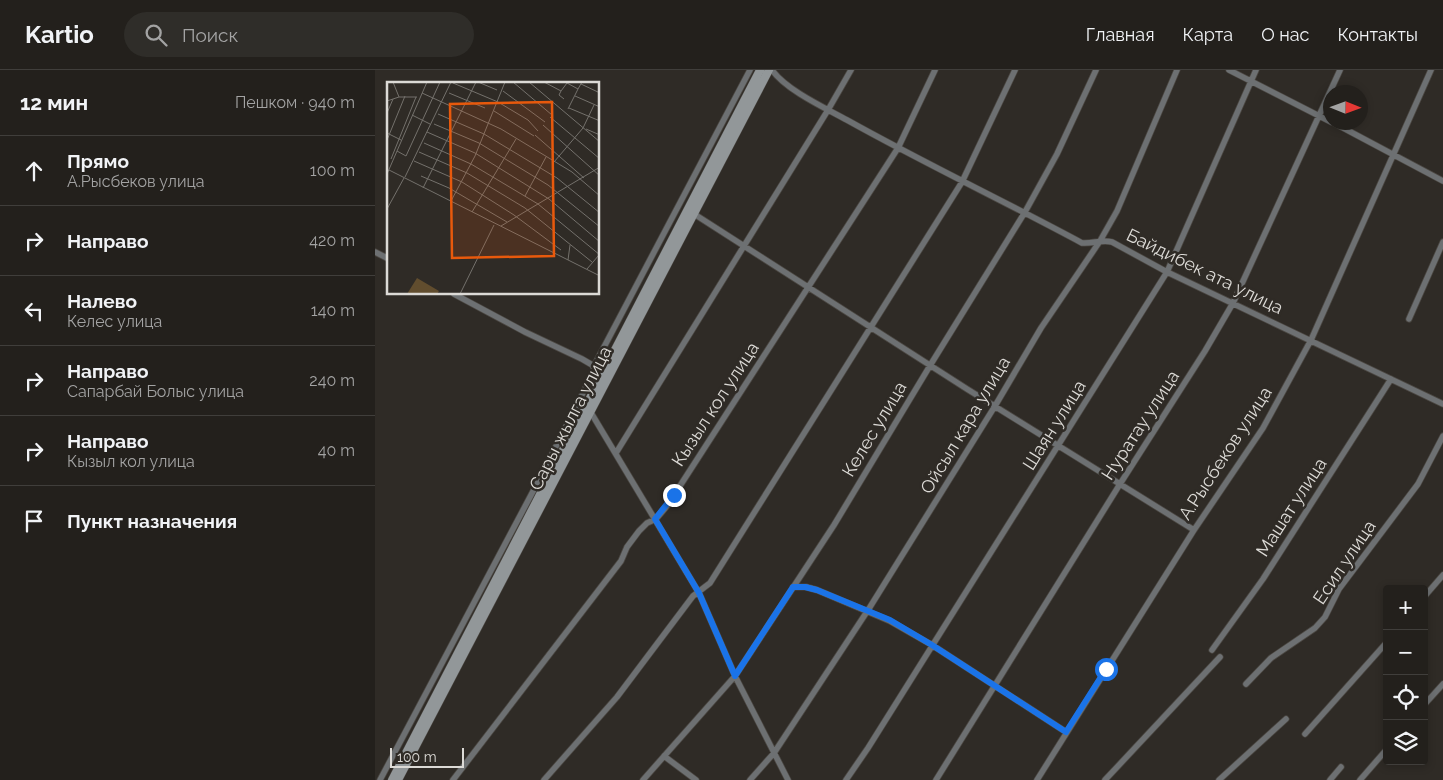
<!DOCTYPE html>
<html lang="ru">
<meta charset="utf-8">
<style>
:root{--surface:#23201c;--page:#2f2d29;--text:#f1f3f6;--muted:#a3a3a3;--line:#403e3b}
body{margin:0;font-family:Raleway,sans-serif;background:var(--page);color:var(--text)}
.controls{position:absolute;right:15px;bottom:15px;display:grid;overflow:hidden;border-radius:5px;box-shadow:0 2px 8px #0003}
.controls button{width:45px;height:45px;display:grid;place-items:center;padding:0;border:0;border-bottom:1px solid var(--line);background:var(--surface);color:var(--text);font:25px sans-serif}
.compass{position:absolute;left:948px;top:15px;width:45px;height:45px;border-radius:50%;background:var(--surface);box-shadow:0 2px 8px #0003;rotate:91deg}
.scale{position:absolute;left:15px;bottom:12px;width:74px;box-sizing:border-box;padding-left:5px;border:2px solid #dcdad6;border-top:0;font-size:14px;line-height:18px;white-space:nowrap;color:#dcdad6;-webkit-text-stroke:4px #2f2b26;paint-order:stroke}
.stop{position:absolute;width:15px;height:15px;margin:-11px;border:4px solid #1a73e8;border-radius:50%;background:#fff}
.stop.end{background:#1a73e8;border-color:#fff;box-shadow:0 1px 5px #0008}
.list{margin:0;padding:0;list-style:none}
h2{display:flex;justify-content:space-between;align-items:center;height:65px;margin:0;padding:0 20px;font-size:21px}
h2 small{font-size:16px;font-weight:400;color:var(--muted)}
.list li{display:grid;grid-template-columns:32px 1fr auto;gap:15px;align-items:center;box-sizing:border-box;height:70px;padding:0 20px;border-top:1px solid var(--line)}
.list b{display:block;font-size:19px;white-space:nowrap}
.list p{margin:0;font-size:16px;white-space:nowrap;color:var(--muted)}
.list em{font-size:16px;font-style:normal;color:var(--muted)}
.icon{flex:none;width:28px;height:28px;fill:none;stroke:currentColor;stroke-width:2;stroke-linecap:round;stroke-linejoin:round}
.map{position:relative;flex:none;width:1068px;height:710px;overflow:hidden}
header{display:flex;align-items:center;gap:30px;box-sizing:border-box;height:70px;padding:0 25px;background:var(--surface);border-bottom:1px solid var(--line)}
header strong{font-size:24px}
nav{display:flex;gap:28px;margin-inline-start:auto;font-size:18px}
.search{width:350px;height:45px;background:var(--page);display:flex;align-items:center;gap:12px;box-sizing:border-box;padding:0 18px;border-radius:28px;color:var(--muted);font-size:19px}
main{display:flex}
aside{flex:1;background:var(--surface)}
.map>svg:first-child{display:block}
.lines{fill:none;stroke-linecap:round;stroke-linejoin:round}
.street-casing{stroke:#4b4742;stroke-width:7}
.secondary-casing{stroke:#4b4742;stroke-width:9}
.street{stroke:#6d7072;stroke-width:5.5}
.secondary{stroke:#929799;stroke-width:8}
.route{stroke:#1a73e8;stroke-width:6}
.labels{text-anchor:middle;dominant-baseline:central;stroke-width:5;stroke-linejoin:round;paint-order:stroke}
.street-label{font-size:18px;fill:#dcdad6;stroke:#2f2b26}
.inset-road{fill:none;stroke:#74716c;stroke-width:1}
.view{fill:#e8590c;fill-opacity:0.15;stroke:#e8590c;stroke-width:2.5}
.inset-edge{fill:none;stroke:#dcdad6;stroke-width:2.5}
</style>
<header>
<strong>Kartio</strong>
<div class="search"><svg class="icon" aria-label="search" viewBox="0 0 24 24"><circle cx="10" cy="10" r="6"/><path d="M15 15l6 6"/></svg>Поиск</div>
<nav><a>Главная</a><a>Карта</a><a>О нас</a><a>Контакты</a></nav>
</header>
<main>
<aside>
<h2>12 мин<small>Пешком · 940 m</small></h2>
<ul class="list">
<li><svg class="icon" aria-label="ahead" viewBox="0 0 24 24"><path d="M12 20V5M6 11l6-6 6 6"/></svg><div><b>Прямо</b><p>А.Рысбеков улица</p></div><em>100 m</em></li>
<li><svg class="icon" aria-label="right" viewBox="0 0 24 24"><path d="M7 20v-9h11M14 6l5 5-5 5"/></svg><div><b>Направо</b></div><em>420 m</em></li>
<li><svg class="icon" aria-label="left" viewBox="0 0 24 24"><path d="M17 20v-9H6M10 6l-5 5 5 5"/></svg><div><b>Налево</b><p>Келес улица</p></div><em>140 m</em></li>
<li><svg class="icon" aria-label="right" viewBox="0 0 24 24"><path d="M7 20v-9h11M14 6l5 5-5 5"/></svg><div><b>Направо</b><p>Сапарбай Болыс улица</p></div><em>240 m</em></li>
<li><svg class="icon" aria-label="right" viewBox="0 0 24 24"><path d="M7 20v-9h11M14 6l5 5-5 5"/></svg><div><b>Направо</b><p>Кызыл кол улица</p></div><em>40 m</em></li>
<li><svg class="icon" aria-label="arrive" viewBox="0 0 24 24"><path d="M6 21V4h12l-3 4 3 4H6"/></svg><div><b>Пункт назначения</b></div></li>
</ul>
</aside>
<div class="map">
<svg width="1068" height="710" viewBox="0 0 1068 710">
<rect width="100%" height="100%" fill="#2f2b26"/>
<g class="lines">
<defs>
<path id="street" d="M397,0C411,20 450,38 472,50C549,93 629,131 707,173C718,174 727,169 737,172L792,202L1068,334
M854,0L956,52
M957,52L1068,111
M316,142L592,319L819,460
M0,182L14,189
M79,224L150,262L207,289L219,296
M1034,249L1068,172
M215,341L324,523L360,606L413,710
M241,383L453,40L476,0
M418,517H431L442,520L515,551L557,575L691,662
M1049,527L1068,505
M837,580L888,509L1016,309
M871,614L896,588L940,558L950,547L964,519L1043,414L1068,366
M1049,635L1068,614
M930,664L1012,572
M289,686L321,710
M5,710L164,410L217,305L219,296L375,0
M78,710L246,491L252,477L264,461L272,453L281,449L292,436L523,78L560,0
M169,710L242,627L318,526L335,513L587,112L640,0
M268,710L360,606L459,455L556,294L650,142L682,84L721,0
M375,710L399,683L495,537L620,336L666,258L725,171L742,141L802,0
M471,710L493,678L792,202L881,0
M561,710L745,414L830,281L858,233L965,0
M662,710L819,460L888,358L936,270L1056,0
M730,710L845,587
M844,710L911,649
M955,710L966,697
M985,710L1012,679"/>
<path id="secondary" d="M17,710L385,0
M23,710L394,0"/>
</defs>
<!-- street casing -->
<use href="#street" class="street-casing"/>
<!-- secondary casing -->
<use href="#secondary" class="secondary-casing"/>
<!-- street -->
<use href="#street" class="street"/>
<!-- secondary -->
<use href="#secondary" class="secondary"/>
</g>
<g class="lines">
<!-- route -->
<path class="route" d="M299,425L280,449L324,523L360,606L418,517H430L442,520L515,550L557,575L691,662L731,599"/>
</g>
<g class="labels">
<!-- street labels -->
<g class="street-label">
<text transform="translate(830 201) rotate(26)">Байдибек ата улица</text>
<text transform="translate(340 334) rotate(-57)">Кызыл кол улица</text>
<text transform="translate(195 348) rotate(-63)">Сары жылга улица</text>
<text transform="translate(590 355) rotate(-59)">Ойсыл кара улица</text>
<text transform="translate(679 355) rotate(-58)">Шаян улица</text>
<text transform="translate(765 355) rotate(-57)">Нуратау улица</text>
<text transform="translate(499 359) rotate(-59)">Келес улица</text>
<text transform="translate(850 383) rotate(-57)">А.Рысбеков улица</text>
<text transform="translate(916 437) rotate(-57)">Машат улица</text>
<text transform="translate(969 492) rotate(-56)">Есил улица</text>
</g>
</g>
<!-- overview -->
<g transform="translate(12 12)">
<rect width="212" height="212" fill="#2f2b26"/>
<path d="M30,196L52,209L50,212H20Z" fill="#614d2e"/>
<path class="inset-road" d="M6,0L12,15M91,0L110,8M126,0L165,33M142,0L213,60M157,0L174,9L172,13L177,17M66,1L111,20M194,2L213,11M116,9L158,40M174,9L180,1L191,7L195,0M35,11L114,47L185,90L213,114M62,11L98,26M188,14L213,25M0,19L12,15H30M111,20L141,38L151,49M182,26L213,39M181,27L191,7M107,29L147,54M0,31L6,17M51,32L97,52L170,96L213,131M25,33L43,42M163,35L213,77M47,42L92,61L161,103L213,145M156,43L213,94M199,47L213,53M40,50L88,71L162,117L213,160M0,51L14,58M148,53L197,96M0,58L18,14M37,61L84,82L151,122L213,173M10,69L19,74L53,0M32,70L80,91L138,126L205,180M4,77L29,15M27,79L75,100L127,133L174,168M167,80L196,46L207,23M2,88L213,194M0,92L40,0M34,94L62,106L120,140M18,95L64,0M36,106L89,0M138,114L159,75M64,119L88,74L118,0M0,127L17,96M85,130L129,57M114,144L213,85M181,178L183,163M200,187L212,173M73,212L107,143"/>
<path class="view" d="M165,20L167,174L65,176L63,22Z"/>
<rect width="212" height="212" class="inset-edge"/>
</g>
</svg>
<div class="controls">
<button>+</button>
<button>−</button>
<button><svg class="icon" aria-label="locate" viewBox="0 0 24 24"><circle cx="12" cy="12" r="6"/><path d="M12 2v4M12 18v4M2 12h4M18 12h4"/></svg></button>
<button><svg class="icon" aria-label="layers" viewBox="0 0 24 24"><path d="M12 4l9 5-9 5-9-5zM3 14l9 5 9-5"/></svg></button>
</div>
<svg class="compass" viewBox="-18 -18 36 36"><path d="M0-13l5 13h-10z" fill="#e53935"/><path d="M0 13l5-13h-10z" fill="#a3a3a3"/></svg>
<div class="scale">100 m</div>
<div class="stop" style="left:731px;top:599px"></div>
<div class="stop end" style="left:299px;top:425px"></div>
</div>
</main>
